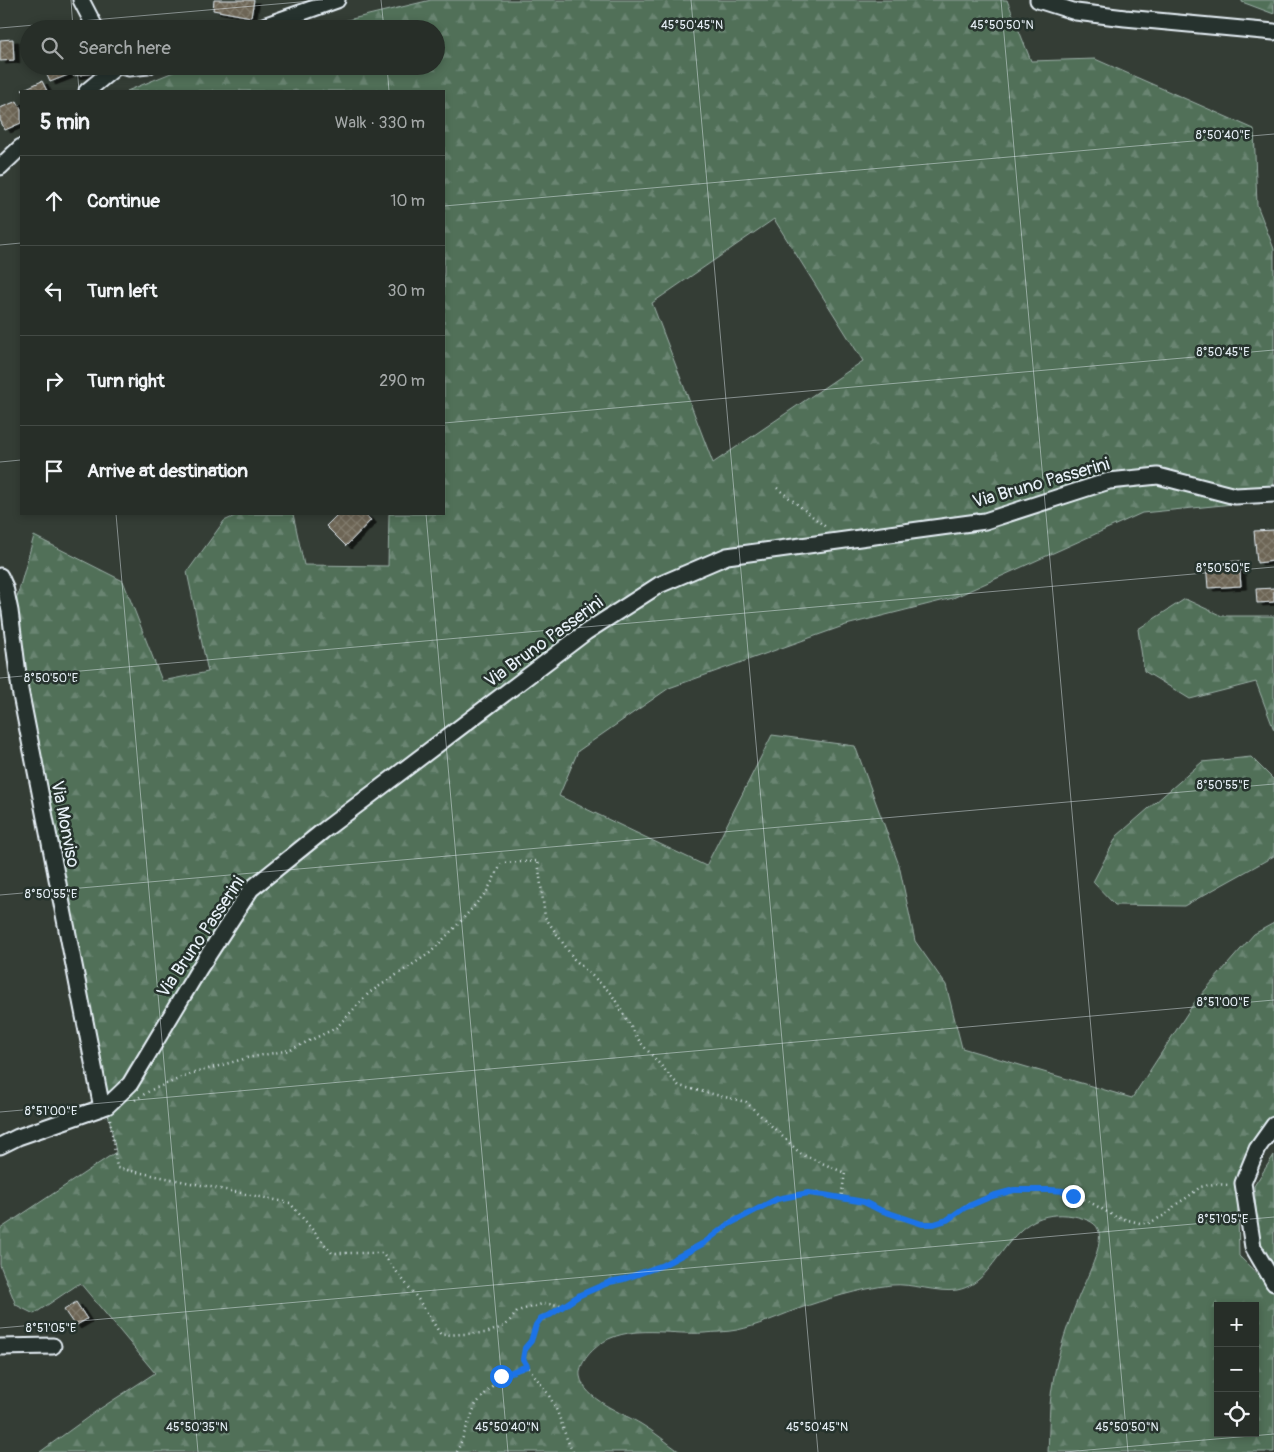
<!DOCTYPE html>
<meta charset="utf-8">
<style>
:root{--surface:#272e28;--page:#333a34;--text:#f1f3f6;--muted:#a4a8a8;--line:#434a45}
body{margin:0;font-family:Pangolin,sans-serif;background:var(--page);color:var(--text)}
.controls{position:absolute;right:15px;bottom:15px;display:grid;overflow:hidden;border-radius:0px;box-shadow:0 2px 8px #0003}
.controls button{width:45px;height:45px;display:grid;place-items:center;padding:0;border:0;border-bottom:1px solid var(--line);background:var(--surface);color:var(--text);font:25px sans-serif}
.stop{position:absolute;width:15px;height:15px;margin:-11px;border:4px solid #1a73e8;border-radius:50%;background:#fff}
.stop.end{background:#1a73e8;border-color:#fff;box-shadow:0 1px 5px #0008}
.list{margin:0;padding:0;list-style:none}
h2{display:flex;justify-content:space-between;align-items:center;height:65px;margin:0;padding:0 20px;font-size:21px}
h2 small{font-size:16px;font-weight:400;color:var(--muted)}
.list li{display:grid;grid-template-columns:32px 1fr auto;gap:15px;align-items:center;box-sizing:border-box;height:90px;padding:0 20px;border-top:1px solid var(--line)}
.list b{display:block;font-size:19px;white-space:nowrap}
.list em{font-size:16px;font-style:normal;color:var(--muted)}
.icon{flex:none;width:28px;height:28px;fill:none;stroke:currentColor;stroke-width:2;stroke-linecap:round;stroke-linejoin:round}
.map{position:relative;flex:none;width:1274px;height:1452px;overflow:hidden}
.search{position:absolute;background:var(--surface);box-shadow:0 2px 8px #0003;left:20px;top:20px;width:425px;height:55px;display:flex;align-items:center;gap:12px;box-sizing:border-box;padding:0 18px;border-radius:28px;color:var(--muted);font-size:19px}
.panel{position:absolute;background:var(--surface);box-shadow:0 2px 8px #0003;left:20px;top:90px;width:425px;height:425px;border-radius:0px}
.map>svg:first-child{display:block}
.forest{fill:url(#forest-firs);stroke:#9cb0a8;fill-rule:evenodd}
.building{fill:url(#building-cross-hatch);stroke:#e8f1f8;filter:url(#shadow)}
.lines{fill:none;stroke-linecap:round;stroke-linejoin:round}
.minor-casing{stroke:#e8f1f8;stroke-width:19}
.path{stroke:#e8f1f8;stroke-width:2.5;stroke-dasharray:1 4;stroke-linecap:butt}
.minor{stroke:#26332d;stroke-width:15}
.route{stroke:#1a73e8;stroke-width:6}
.ticks{fill:none;stroke:#e8f1f8;stroke-width:1;stroke-opacity:0.45}
.labels{text-anchor:middle;dominant-baseline:central;stroke-width:5;stroke-linejoin:round;paint-order:stroke}
.street-label{font-size:18px;fill:#e8f1f8;stroke:#26332d}
.ticks-label{font-size:12px;text-anchor:middle;fill:#e8f1f8;stroke:#26332d;stroke-width:5;stroke-linejoin:round;paint-order:stroke}
</style>
<div class="map">
<svg width="1274" height="1452" viewBox="0 0 1274 1452">
<defs>
<pattern id="forest-firs" width="22" height="20" patternUnits="userSpaceOnUse" patternTransform="scale(1.25)"><rect width="22" height="20" fill="#517059"/><path d="M5 1l3.5 6h-7zM16 11l3.5 6h-7z" fill="#6a8572"/></pattern>
<pattern id="building-cross-hatch" width="8" height="8" patternUnits="userSpaceOnUse" patternTransform="scale(1.25)"><rect width="8" height="8" fill="#6d6555"/><path d="M0 0l8 8M0 8l8-8" fill="none" stroke="#827c6e"/></pattern>
<filter id="shadow"><feDropShadow dx="5.5" dy="3" stdDeviation="0" flood-color="#0009"/></filter>
</defs>
<rect width="100%" height="100%" fill="#343d35"/>
<filter id="ink" filterUnits="userSpaceOnUse"><feTurbulence type="fractalNoise" baseFrequency=".02" numOctaves="2"/><feDisplacementMap in="SourceGraphic" scale="10" xChannelSelector="R" yChannelSelector="G"/><feConvolveMatrix kernelMatrix="1 2 1 2 8 2 1 2 1" color-interpolation-filters="sRGB"/></filter>
<g filter="url(#ink)">
<!-- forest -->
<path class="forest" d="M431,0H1007L1031,61L1095,59L1254,129L1257,205L1274,249V500L1142,513L953,598L846,625L669,688L578,751L559,796L706,866L772,735L855,746L899,865L915,941L946,985L962,1048L1132,1098L1194,1003L1254,934L1274,923V1114L1237,1172L1239,1256L1274,1290V1452H1048C1049,1436 1049,1420 1050,1405C1053,1367 1065,1331 1079,1296C1085,1281 1105,1244 1098,1229C1095,1221 1082,1218 1074,1216C1005,1204 1003,1282 957,1290C936,1293 913,1283 891,1285C859,1289 826,1299 795,1310C777,1317 757,1326 737,1330C727,1332 715,1332 704,1333C675,1335 639,1326 611,1338C598,1343 578,1361 580,1376C584,1400 623,1413 641,1424C655,1432 667,1443 680,1452H40L98,1410L155,1373L80,1283L34,1314L16,1305L0,1265V1229L116,1152L9,626L34,536L123,581L162,681L208,672L187,572L224,521L239,514H293L304,565L388,566L389,514H444V91H127L188,66H436V29H310ZM774,219L863,361L713,463L652,303ZM1218,1306H1255V1433H1218Z
M1242,0H1274V14L1242,2Z
M1185,599L1222,616H1274V730L1256,682L1190,699L1144,671L1138,629Z
M1251,757L1274,780V856L1184,906L1115,905L1093,882L1117,836L1202,762Z
M1274,1155V1276L1260,1256L1254,1186Z"/>
<!-- building -->
<path class="building" d="M214,0H254L251,17L213,10Z
M13,39L14,60L0,61V40Z
M43,66H64L68,75L50,82Z
M72,66H94V73L73,76Z
M42,81L47,91H23L22,90Z
M17,101L21,109V123L5,130L0,120V108Z
M338,514H364L371,520L346,546L326,526Z
M1274,530V561L1257,563L1254,531Z
M1239,561L1241,586L1208,588L1206,563Z
M1274,588V602L1257,603L1256,589Z
M76,1302L87,1319L75,1326L64,1310Z"/>
<g class="lines">
<defs>
<path id="minor" d="M81,0L96,29
M1038,0L1076,12L1125,18L1274,32
M255,29L337,0
M120,66L129,68L148,66
M87,91L117,66
M0,167L21,147
M0,576L5,587L10,611L20,690L102,1108
M1274,1125L1257,1149L1243,1183L1253,1247L1274,1283
M0,1146L18,1137L107,1106L130,1084L199,969L251,889L323,831L586,632L659,585L727,556L985,521L1109,481L1158,476L1235,496L1274,494
M0,1347L53,1346"/>
</defs>
<!-- minor casing -->
<use href="#minor" class="minor-casing"/>
<!-- path -->
<path class="path" d="M777,488L827,528
M135,1100L151,1090L194,1073L247,1058L290,1050L336,1028L369,993L430,953L462,920L487,891L502,863L538,861L545,917L574,959L611,993L640,1042L679,1086L746,1102L801,1154L845,1173L841,1198
M110,1119L117,1168L290,1203L332,1253H382L418,1299L441,1335L486,1333L505,1326L518,1311L542,1304L565,1305
M457,1452L476,1404L501,1376L527,1367
M573,1452C564,1436 561,1417 552,1401C544,1386 532,1374 523,1359L525,1348L531,1341L536,1325L541,1318L550,1315L580,1295L611,1282L624,1279L663,1265L704,1243L727,1225L777,1199L808,1193L824,1195L864,1202L880,1210L922,1224H934L947,1220L964,1208L992,1196L1014,1190H1051L1064,1191L1086,1200L1116,1217L1140,1223H1149L1169,1213L1175,1205L1188,1197L1200,1187L1214,1184L1229,1185"/>
<!-- minor -->
<use href="#minor" class="minor"/>
</g>
</g>
<g class="lines" filter="url(#ink)">
<!-- route -->
<path class="route" d="M501,1376L527,1366L523,1359L525,1348L531,1341L536,1325L541,1318L550,1315L580,1295L610,1282L624,1279L663,1265L704,1243L727,1225L777,1199L808,1193L824,1195L864,1202L880,1210L922,1224H934L947,1220L964,1208L992,1196L1014,1190H1050L1064,1191L1073,1196"/>
</g>
<!-- ticks -->
<path class="ticks" d="M71,0L73,29M381,0L384,29M691,0L818,1452M1001,0L1128,1452M0,28L323,0M77,66L79,91M387,66L389,91M444,206L1274,134M0,245L21,243M444,423L1274,350M0,462L21,460M116,514L198,1452M426,514L508,1452M0,678L1274,567M0,895L1274,784M0,1112L1274,1000M0,1328L1274,1217M1065,1452L1274,1434"/>
<g class="labels">
<!-- street labels -->
<g class="street-label">
<text transform="translate(1041 483) rotate(-16)">Via Bruno Passerini</text>
<text transform="translate(544 642) rotate(-36)">Via Bruno Passerini</text>
<text transform="translate(65 824) rotate(79)">Via Monviso</text>
<text transform="translate(201 937) rotate(-56)">Via Bruno Passerini</text>
</g>
</g>
<g class="ticks-label">
<text x="1002" y="29">45°50'50"N</text>
<text x="692" y="29">45°50'45"N</text>
<text x="1223" y="139">8°50'40"E</text>
<text x="1223" y="356">8°50'45"E</text>
<text x="1223" y="572">8°50'50"E</text>
<text x="51" y="682">8°50'50"E</text>
<text x="1223" y="789">8°50'55"E</text>
<text x="51" y="898">8°50'55"E</text>
<text x="1223" y="1006">8°51'00"E</text>
<text x="51" y="1115">8°51'00"E</text>
<text x="1223" y="1223">8°51'05"E</text>
<text x="51" y="1332">8°51'05"E</text>
<text x="197" y="1431">45°50'35"N</text>
<text x="507" y="1431">45°50'40"N</text>
<text x="817" y="1431">45°50'45"N</text>
<text x="1127" y="1431">45°50'50"N</text>
</g>
</svg>
<div class="controls">
<button>+</button>
<button>−</button>
<button><svg class="icon" aria-label="locate" viewBox="0 0 24 24"><circle cx="12" cy="12" r="6"/><path d="M12 2v4M12 18v4M2 12h4M18 12h4"/></svg></button>
</div>
<div class="stop" style="left:501px;top:1376px"></div>
<div class="stop end" style="left:1073px;top:1196px"></div>
<div class="search"><svg class="icon" aria-label="search" viewBox="0 0 24 24"><circle cx="10" cy="10" r="6"/><path d="M15 15l6 6"/></svg>Search here</div>
<section class="panel">
<h2>5 min<small>Walk · 330 m</small></h2>
<ul class="list">
<li><svg class="icon" aria-label="ahead" viewBox="0 0 24 24"><path d="M12 20V5M6 11l6-6 6 6"/></svg><div><b>Continue</b></div><em>10 m</em></li>
<li><svg class="icon" aria-label="left" viewBox="0 0 24 24"><path d="M17 20v-9H6M10 6l-5 5 5 5"/></svg><div><b>Turn left</b></div><em>30 m</em></li>
<li><svg class="icon" aria-label="right" viewBox="0 0 24 24"><path d="M7 20v-9h11M14 6l5 5-5 5"/></svg><div><b>Turn right</b></div><em>290 m</em></li>
<li><svg class="icon" aria-label="arrive" viewBox="0 0 24 24"><path d="M6 21V4h12l-3 4 3 4H6"/></svg><div><b>Arrive at destination</b></div></li>
</ul>
</section>
</div>
